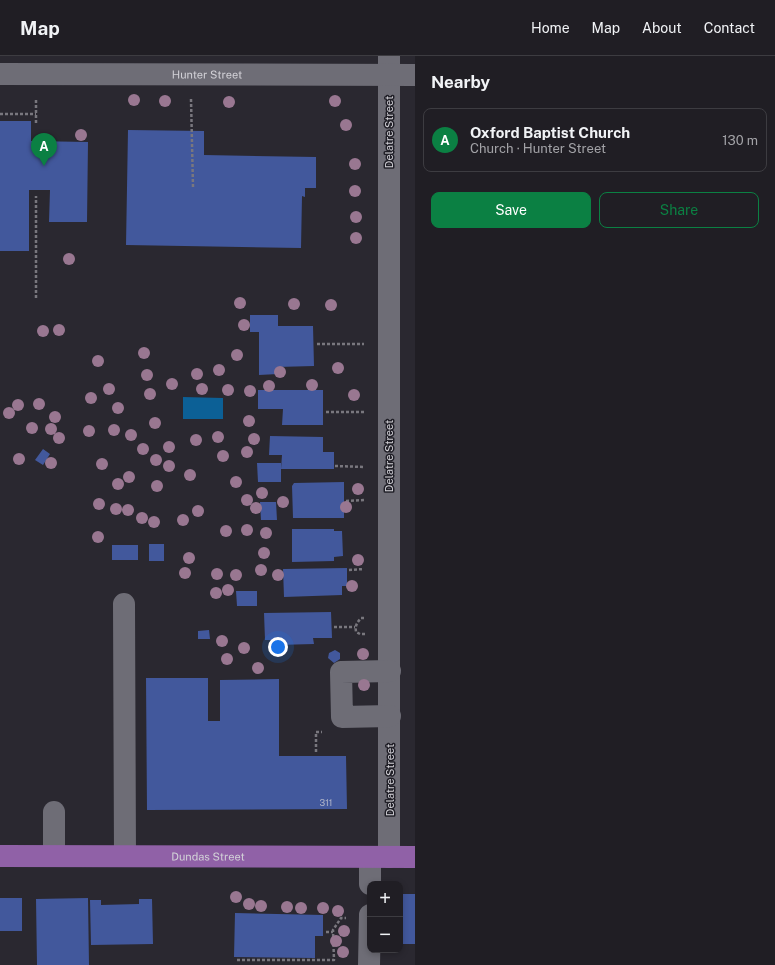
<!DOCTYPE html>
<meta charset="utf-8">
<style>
:root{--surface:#201e24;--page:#28272c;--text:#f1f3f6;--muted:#a2a2a6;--line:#3d3c41;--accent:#0b8043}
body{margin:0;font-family:"Public Sans",sans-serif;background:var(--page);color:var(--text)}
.controls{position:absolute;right:12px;bottom:12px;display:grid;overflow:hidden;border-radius:8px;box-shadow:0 2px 6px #0003}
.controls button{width:36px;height:36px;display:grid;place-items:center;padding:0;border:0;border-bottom:1px solid var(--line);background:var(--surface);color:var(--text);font:20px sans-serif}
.you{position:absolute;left:278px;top:591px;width:14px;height:14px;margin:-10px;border:3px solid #fff;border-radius:50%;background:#1a73e8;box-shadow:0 0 0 6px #1a73e833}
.badge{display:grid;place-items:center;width:26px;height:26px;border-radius:50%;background:var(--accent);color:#fff;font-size:13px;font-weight:700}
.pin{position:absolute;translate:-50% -33px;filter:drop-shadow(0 1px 2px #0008)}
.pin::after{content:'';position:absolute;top:21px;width:14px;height:12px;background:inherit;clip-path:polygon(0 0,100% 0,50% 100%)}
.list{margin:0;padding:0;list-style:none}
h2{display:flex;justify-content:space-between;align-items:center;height:52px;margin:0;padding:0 16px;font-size:17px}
h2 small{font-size:13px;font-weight:400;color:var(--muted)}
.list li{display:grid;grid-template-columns:26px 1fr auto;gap:12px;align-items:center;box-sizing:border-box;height:64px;margin:0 8px 8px;padding:0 8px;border:1px solid var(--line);border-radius:8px}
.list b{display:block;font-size:15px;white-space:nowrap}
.list p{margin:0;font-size:13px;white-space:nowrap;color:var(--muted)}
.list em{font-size:13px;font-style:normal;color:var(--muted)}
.actions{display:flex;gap:8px;padding:12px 16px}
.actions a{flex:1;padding:9px 0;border:1px solid var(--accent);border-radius:8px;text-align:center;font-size:14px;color:var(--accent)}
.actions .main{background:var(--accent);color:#fff}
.map{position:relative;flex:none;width:415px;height:909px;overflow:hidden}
header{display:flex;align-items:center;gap:24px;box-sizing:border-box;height:56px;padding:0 20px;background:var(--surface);border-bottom:1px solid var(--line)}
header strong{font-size:19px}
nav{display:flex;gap:22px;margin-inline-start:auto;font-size:14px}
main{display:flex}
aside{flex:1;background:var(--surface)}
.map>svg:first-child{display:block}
.water{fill:#0c6096}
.building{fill:#42589c}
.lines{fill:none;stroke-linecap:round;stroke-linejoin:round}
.path{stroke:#79777e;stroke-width:2.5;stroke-dasharray:3 2;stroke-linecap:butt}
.minor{stroke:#6e6d76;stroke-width:22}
.major{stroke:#9061a7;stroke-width:22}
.tree{fill:#997791}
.labels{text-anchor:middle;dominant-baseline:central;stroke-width:3;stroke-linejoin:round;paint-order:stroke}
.number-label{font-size:9px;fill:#aeb3c8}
.street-label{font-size:11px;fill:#d2d1d7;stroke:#201f27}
</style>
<header>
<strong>Map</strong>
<nav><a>Home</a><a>Map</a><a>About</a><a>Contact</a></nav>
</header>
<main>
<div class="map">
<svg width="415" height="909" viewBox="0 0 415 909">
<rect width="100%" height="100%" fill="#2a2830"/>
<!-- water -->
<path class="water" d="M183,341L223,342V363H183Z"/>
<!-- building -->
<path class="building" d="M0,65H31V85L88,86L87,166H49L50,134H29V195H0Z
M128,74L204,75V99L316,101V132H305V141L302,140L301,192L126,189Z
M250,259H278V270H313L314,310L277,311L278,318L259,319V276H250Z
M258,334H323V369H282L283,353H258Z
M270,380L323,381V396H334V413H281L282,399H269Z
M43,393L50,398L43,409L35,404Z
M257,407H281V426H258Z
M344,426V462H293L292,430L294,427Z
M260,446H276L277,464H261Z
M292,473H334V475H342L343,500L334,501V505L292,506Z
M149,488H164V505H149Z
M112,489H138V504H112Z
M347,512V530H342V539L284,541L283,513Z
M236,535H257V550H237Z
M331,556L332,582H313L314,588L277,589V584H265L264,557Z
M209,574L210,583H198V575Z
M335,594L340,597V603L334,607L328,602L329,597Z
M146,622H208V665H220V624L279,623V700H346L347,753L147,754Z
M400,838H415V888H400Z
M0,842H22V875H0Z
M88,842L89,909H37L36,843Z
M139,843H152L153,888L91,889L90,844H101V849L139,848Z
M235,857L323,859V880H315V902L234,901Z"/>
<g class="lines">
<!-- path -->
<path class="path" d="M191,43L193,131
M36,44V69
M0,58H36
M36,242V140
M317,288H364
M326,356H365
M335,410L365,411
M346,445L364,444
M349,514L364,513
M334,571H355
M365,578H360L356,576C355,569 357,567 361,562H365
M316,696V676H322
M326,876H333
M237,904H334L333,874L341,862H346"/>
<!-- minor -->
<g class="minor">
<path d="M389,0V801"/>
<path id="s1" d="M0,18L415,19"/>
<path d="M124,548L125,800"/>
<path d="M390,660L342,661L341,616L390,615"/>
<path d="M54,756V800"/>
<path d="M370,801V828"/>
<path d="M369,909L370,859"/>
</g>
<!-- major -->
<path class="major" id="s2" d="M0,800L415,801"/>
</g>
<!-- trees -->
<g class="tree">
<circle cx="134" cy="44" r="6"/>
<circle cx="165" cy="45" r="6"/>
<circle cx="335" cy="45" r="6"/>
<circle cx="229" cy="46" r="6"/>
<circle cx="346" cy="69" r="6"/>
<circle cx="81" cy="79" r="6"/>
<circle cx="355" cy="108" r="6"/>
<circle cx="355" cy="135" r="6"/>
<circle cx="356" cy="161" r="6"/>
<circle cx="356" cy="182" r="6"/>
<circle cx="69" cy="203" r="6"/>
<circle cx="240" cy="247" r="6"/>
<circle cx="294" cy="248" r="6"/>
<circle cx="331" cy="249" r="6"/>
<circle cx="244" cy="269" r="6"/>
<circle cx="59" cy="274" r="6"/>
<circle cx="43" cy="275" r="6"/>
<circle cx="144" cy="297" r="6"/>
<circle cx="237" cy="299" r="6"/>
<circle cx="98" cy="305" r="6"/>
<circle cx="338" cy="312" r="6"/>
<circle cx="219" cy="314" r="6"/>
<circle cx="280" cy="316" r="6"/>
<circle cx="197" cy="318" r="6"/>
<circle cx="147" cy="319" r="6"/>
<circle cx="172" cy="328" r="6"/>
<circle cx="312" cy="329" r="6"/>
<circle cx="269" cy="330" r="6"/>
<circle cx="109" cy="333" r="6"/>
<circle cx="202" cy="333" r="6"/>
<circle cx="228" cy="334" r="6"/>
<circle cx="250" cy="335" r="6"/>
<circle cx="150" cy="338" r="6"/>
<circle cx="354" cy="339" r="6"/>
<circle cx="91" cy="342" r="6"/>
<circle cx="39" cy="348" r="6"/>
<circle cx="18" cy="349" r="6"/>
<circle cx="118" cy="352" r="6"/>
<circle cx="9" cy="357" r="6"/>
<circle cx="55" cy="361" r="6"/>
<circle cx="249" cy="365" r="6"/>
<circle cx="155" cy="367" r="6"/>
<circle cx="32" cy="372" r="6"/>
<circle cx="51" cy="373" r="6"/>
<circle cx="114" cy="374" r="6"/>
<circle cx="89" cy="375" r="6"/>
<circle cx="131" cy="379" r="6"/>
<circle cx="218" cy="381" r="6"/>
<circle cx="59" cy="382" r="6"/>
<circle cx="254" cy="383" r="6"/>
<circle cx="196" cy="384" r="6"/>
<circle cx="169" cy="391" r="6"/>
<circle cx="143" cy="393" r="6"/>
<circle cx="247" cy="396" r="6"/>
<circle cx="223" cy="400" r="6"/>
<circle cx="19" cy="403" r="6"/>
<circle cx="156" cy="404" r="6"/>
<circle cx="51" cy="407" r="6"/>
<circle cx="102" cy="408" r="6"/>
<circle cx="169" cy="410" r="6"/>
<circle cx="190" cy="419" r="6"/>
<circle cx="129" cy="421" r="6"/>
<circle cx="236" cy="426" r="6"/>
<circle cx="118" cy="428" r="6"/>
<circle cx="157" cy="430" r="6"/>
<circle cx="358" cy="433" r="6"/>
<circle cx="262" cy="437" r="6"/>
<circle cx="247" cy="444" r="6"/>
<circle cx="283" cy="446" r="6"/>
<circle cx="99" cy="448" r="6"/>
<circle cx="346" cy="451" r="6"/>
<circle cx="256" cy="452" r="6"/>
<circle cx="116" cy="453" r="6"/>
<circle cx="128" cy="454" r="6"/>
<circle cx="198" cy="455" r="6"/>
<circle cx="142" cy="462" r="6"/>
<circle cx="183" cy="464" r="6"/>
<circle cx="154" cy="466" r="6"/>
<circle cx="247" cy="474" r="6"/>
<circle cx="226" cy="475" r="6"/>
<circle cx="266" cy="477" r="6"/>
<circle cx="98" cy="481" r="6"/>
<circle cx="264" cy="497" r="6"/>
<circle cx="189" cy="502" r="6"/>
<circle cx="358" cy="504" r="6"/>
<circle cx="261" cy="514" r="6"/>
<circle cx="185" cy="517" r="6"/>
<circle cx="217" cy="518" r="6"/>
<circle cx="236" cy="519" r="6"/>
<circle cx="278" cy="519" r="6"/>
<circle cx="352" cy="530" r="6"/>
<circle cx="228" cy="534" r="6"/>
<circle cx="216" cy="537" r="6"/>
<circle cx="222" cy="585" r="6"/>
<circle cx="244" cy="592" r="6"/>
<circle cx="363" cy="598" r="6"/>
<circle cx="227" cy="603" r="6"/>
<circle cx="258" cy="612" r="6"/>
<circle cx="364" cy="629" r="6"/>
<circle cx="236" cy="841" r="6"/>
<circle cx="249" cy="848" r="6"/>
<circle cx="261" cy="850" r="6"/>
<circle cx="287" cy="851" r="6"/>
<circle cx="301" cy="852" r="6"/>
<circle cx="323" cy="852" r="6"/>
<circle cx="338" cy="855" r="6"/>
<circle cx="344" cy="875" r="6"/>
<circle cx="336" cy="885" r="6"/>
<circle cx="343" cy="896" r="6"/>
</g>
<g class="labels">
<!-- number labels -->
<g class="number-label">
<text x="326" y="746">311</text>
</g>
<!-- street labels -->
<g class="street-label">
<text stroke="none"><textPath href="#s1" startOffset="207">Hunter Street</textPath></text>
<text transform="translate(389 76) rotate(-90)">Delatre Street</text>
<text transform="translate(389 400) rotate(-90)">Delatre Street</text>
<text transform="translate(390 724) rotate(-90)">Delatre Street</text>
<text stroke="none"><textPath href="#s2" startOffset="208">Dundas Street</textPath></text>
</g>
</g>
</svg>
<div class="controls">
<button>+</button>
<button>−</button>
</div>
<div class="you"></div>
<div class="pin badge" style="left:44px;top:110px">A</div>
</div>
<aside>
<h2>Nearby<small></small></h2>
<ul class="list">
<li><span class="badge">A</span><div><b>Oxford Baptist Church</b><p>Church · Hunter Street</p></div><em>130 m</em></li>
</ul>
<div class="actions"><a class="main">Save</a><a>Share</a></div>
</aside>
</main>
